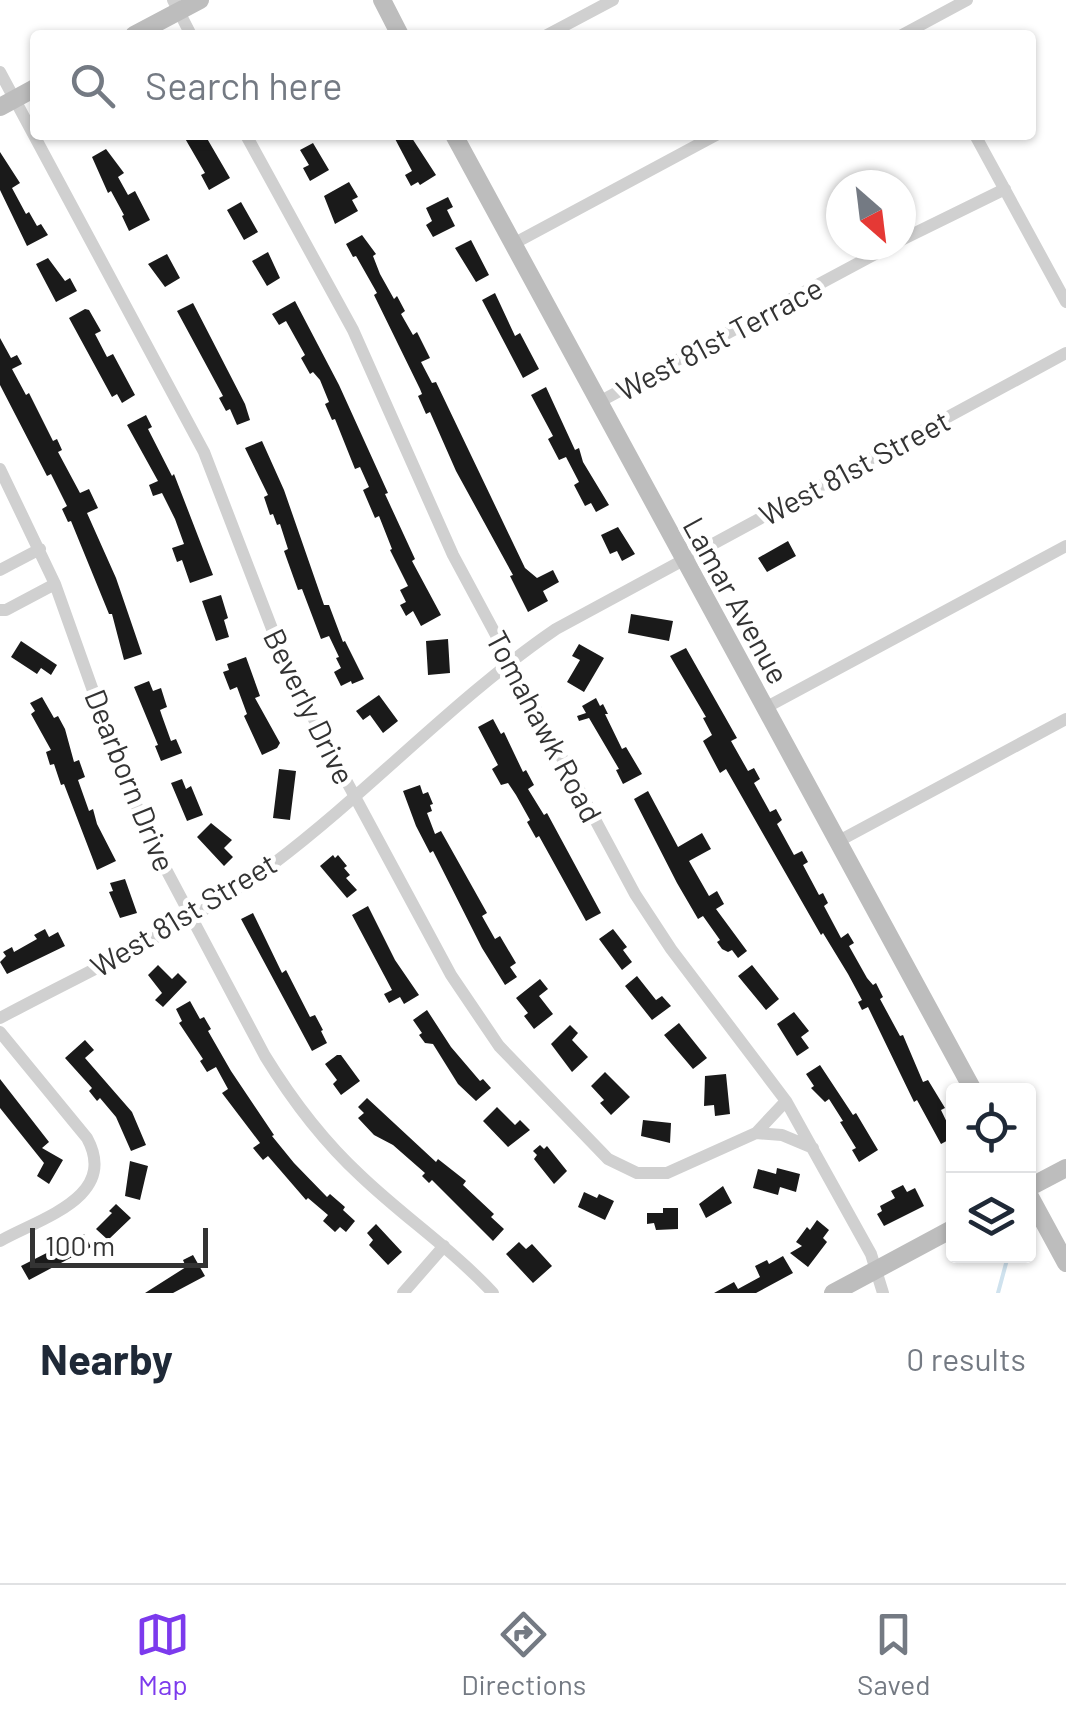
<!DOCTYPE html>
<style>
:root{--surface:#fff;--page:#f2f2f3;--text:#1f2937;--muted:#747a83;--line:#e0e1e3;--accent:#7c3aed}
body{margin:0;font-family:Barlow,sans-serif;background:var(--page);color:var(--text)}
.controls{position:absolute;right:30px;bottom:30px;display:grid;overflow:hidden;border-radius:10px;box-shadow:0 2px 8px #0004}
.controls button{width:90px;height:90px;display:grid;place-items:center;padding:0;border:0;border-bottom:2px solid var(--line);background:var(--surface);color:var(--text);font:50px sans-serif}
.compass{position:absolute;left:826px;top:170px;width:90px;height:90px;border-radius:50%;background:var(--surface);box-shadow:0 2px 8px #0004;rotate:152deg}
.scale{position:absolute;left:30px;bottom:25px;width:178px;box-sizing:border-box;padding-left:10px;border:5px solid #333;border-top:0;font-size:28px;line-height:35px;white-space:nowrap;color:#333;-webkit-text-stroke:8px #fff;paint-order:stroke}
.list{margin:0;padding:0;list-style:none}
h2{display:flex;justify-content:space-between;align-items:center;height:130px;margin:0;padding:0 40px;font-size:42px}
h2 small{font-size:32px;font-weight:400;color:var(--muted)}
.icon{flex:none;width:55px;height:55px;fill:none;stroke:currentColor;stroke-width:2;stroke-linecap:round;stroke-linejoin:round}
.map{position:relative;flex:none;width:1066px;height:1293px;overflow:hidden}
.search{position:absolute;background:var(--surface);box-shadow:0 2px 8px #0004;left:30px;right:30px;top:30px;height:110px;display:flex;align-items:center;gap:25px;box-sizing:border-box;padding:0 35px;border-radius:10px;color:var(--muted);font-size:38px}
.sheet{height:290px;background:var(--surface)}
nav{display:flex;justify-content:space-around;align-items:center;box-sizing:border-box;height:140px;border-top:2px solid var(--line);background:var(--surface);font-size:28px;color:var(--muted)}
nav a{display:grid;justify-items:center;gap:5px}
nav .on{color:var(--accent)}
.map>svg:first-child{display:block}
.lines{fill:none;stroke-linecap:round;stroke-linejoin:round}
.stream{stroke:#cfe2ee;stroke-width:4}
.building{fill:#1a1a1a}
.street{stroke:#d0d0d0;stroke-width:12}
.secondary{stroke:#bdbdbd;stroke-width:18}
.labels{text-anchor:middle;dominant-baseline:central;stroke-width:10;stroke-linejoin:round;paint-order:stroke}
.street-label{font-size:30px;fill:#333;stroke:#fff}
</style>
<div class="map">
<svg width="1066" height="1293" viewBox="0 0 1066 1293">
<rect width="100%" height="100%" fill="#fff"/>
<g class="lines">
<!-- stream -->
<path class="stream" d="M998,1293L1008,1256"/>
</g>
<!-- building -->
<path class="building" d="M183,135H205L230,178L209,190L201,175L205,173Z
M393,135H410L436,175L420,185L418,182L411,186L405,175L412,171Z
M313,143L329,170L310,181L303,168L309,165L300,150Z
M106,149L124,173L118,177L128,195L135,191L150,220L129,231L122,216L124,215L111,191L108,193L92,157Z
M0,152L20,183L12,188L26,214L29,212L37,226L41,224L48,235L27,246L0,190Z
M349,182L358,197L352,200L358,211L335,224L324,196Z
M448,197L453,207L447,210L455,226L433,237L426,225L432,221L426,208Z
M241,202L258,232L244,240L227,210Z
M362,235L376,254L373,256L380,274L394,299L397,296L405,311L401,314L413,335L417,332L430,358L421,362L432,383L436,382L525,568L537,578L553,570L559,582L543,591L548,601L528,612L510,576L513,575L456,471L430,412L426,414L418,396L422,394L420,389L374,295L377,293L356,256L353,257L346,244Z
M471,240L489,275L476,282L455,248Z
M268,252L280,278L267,286L252,261Z
M167,254L180,278L165,287L148,264Z
M48,258L65,281L70,278L77,291L56,302L36,264Z
M495,293L515,336L520,333L539,369L523,378L482,300Z
M295,301L339,385L388,493L385,494L415,559L412,561L441,615L421,626L413,611L406,616L400,605L406,602L400,590L408,586L390,550L392,549L379,516L375,518L363,490L369,487L360,467L355,469L335,419L332,420L325,404L329,402L320,380L313,372L310,374L301,358L305,355L286,321L279,325L272,314Z
M193,303L245,404L250,420L237,425L230,409L226,411L219,398L223,396L177,311Z
M85,309L89,310L101,331L95,334L107,357L113,354L135,395L122,403L117,394L112,397L69,318Z
M0,338L11,358L17,355L22,364L12,369L26,395L29,393L53,441L57,439L62,450L58,452L80,493L89,489L98,508L87,513L116,578L142,654L124,660L112,614H109L71,521L68,522L62,509L67,506L51,474L47,476L0,385Z
M546,387L575,450L579,448L583,462L609,505L596,512L591,503L585,506L574,485L579,482L566,457L559,460L548,439L553,436L531,395Z
M146,415L152,427L148,429L172,476L174,474L213,575L190,583L182,560L177,562L172,548L184,544L175,519L162,493L153,496L149,485L158,481L127,425Z
M262,441L284,490L324,605H329L343,642L345,641L364,679L352,684L351,681L341,686L334,672L341,668L336,658L339,657L329,636L321,639L302,589L298,590L284,551L288,549L280,524L277,525L273,514L270,515L264,497L268,495L245,448Z
M618,527L635,554L622,561L617,551L610,554L601,535Z
M788,541L796,556L767,572L758,558Z
M221,595L228,618L224,620L229,637L216,641L202,601Z
M631,614L673,621L669,641L628,633Z
M448,639L450,673L428,675L426,641Z
M21,641L57,665L51,675L41,668L37,674L11,657Z
M579,644L604,658L584,692L567,682L580,660L572,656Z
M686,648L737,738L731,741L748,771L754,768L760,779L754,783L770,812L776,809L782,820L777,824L794,855L802,851L808,862L803,865L819,895L823,893L828,903L824,906L841,938L848,933L854,943L849,946L867,978L873,985L876,983L883,997L880,999L900,1036L903,1035L923,1082L928,1080L945,1108L941,1110L954,1137L941,1144L917,1100L914,1102L868,1007L862,1010L858,1002L862,1000L848,974L823,933L821,935L726,769L720,773L703,741L712,735L703,718L706,717L670,656Z
M246,657L260,696L255,698L280,743L277,748L262,755L244,716L247,714L237,687L230,690L223,672L229,670L227,664Z
M149,681L153,691L161,688L167,707L160,710L162,716L171,741L176,739L182,753L161,761L155,746L158,745L134,687Z
M379,695L398,721L383,733L370,715L363,720L356,711Z
M42,697L54,718L58,716L65,729L74,762L79,760L85,777L78,780L89,811L93,809L97,824L116,861L97,870L64,784L61,785L54,764L50,765L46,752L51,750L31,714L35,711L30,703Z
M596,698L600,706L603,704L608,714H605L622,749L626,747L642,774L623,784L616,770L619,769L589,718L579,721L577,716L586,713L582,706Z
M493,719L501,734L504,732L523,772L526,770L534,785L528,789L544,815L547,813L601,913L586,921L539,836L536,838L527,822L530,820L516,795L508,783L501,785L492,769L498,765L478,727Z
M279,769L296,771L290,820L273,818Z
M182,779L186,789L191,786L203,815L187,821L171,783Z
M420,785L423,794L428,792L433,804L430,805L432,811L427,813L435,834L441,831L487,913L482,916L495,939L500,936L516,963L510,967L517,977L505,985L482,948L433,851L430,853L416,826L403,791Z
M648,791L678,847L702,833L711,849L689,861L709,896L717,891L724,904L716,909L747,951L738,958L732,950L728,952L722,949L717,942L720,940L703,916L698,919L677,883L634,799Z
M211,823L232,840L224,848L233,857L224,866L197,837Z
M333,855L335,858L338,855L347,866L344,868L350,875L346,878L357,890L347,898L320,866Z
M125,879L137,913L120,918L109,892L113,891L110,883Z
M368,906L395,960L419,995L404,1004L400,997L389,1003L384,994L392,990L352,915Z
M253,913L282,973L286,970L310,1017L315,1015L323,1030L321,1031L327,1043L312,1051L241,919Z
M45,929L49,937L58,932L65,946L7,974L0,962L6,956L3,952L12,947L14,952L37,939L34,935Z
M613,929L627,947L623,950L632,962L622,970L599,939Z
M158,965L172,979L178,973L187,982L163,1007L155,1000L162,993L148,975Z
M752,965L779,999L766,1010L738,976Z
M637,976L656,1000L662,996L671,1006L652,1020L625,986Z
M540,979L548,989L539,996L553,1014L534,1029L524,1016L528,1013L516,998Z
M190,1001L200,1019L204,1017L211,1029L208,1031L231,1071L274,1135L272,1136L294,1163L327,1197L330,1194L345,1207L343,1210L355,1221L346,1232L340,1227L335,1232L323,1221L328,1215L308,1198L306,1200L268,1156L263,1160L253,1148L260,1143L222,1093L228,1089L216,1067L207,1072L200,1061L203,1059L179,1023L182,1021L176,1009Z
M427,1010L451,1047L480,1081L483,1079L491,1088L476,1101L458,1084L433,1044L425,1043L419,1035L422,1033L413,1020Z
M794,1012L809,1031L801,1037L809,1048L797,1056L777,1024Z
M679,1023L707,1058L693,1069L664,1035Z
M570,1025L578,1033L572,1040L588,1057L572,1072L551,1044Z
M85,1040L94,1050L85,1058L132,1112L146,1145L131,1151L116,1117L100,1098L97,1101L89,1091L92,1088L65,1058Z
M337,1055H341L360,1081L341,1095L333,1084L337,1080L325,1064Z
M820,1065L853,1115L856,1113L878,1150L859,1162L852,1150L856,1148L840,1122L843,1121L829,1099L825,1102L811,1088L814,1086L806,1074Z
M605,1072L630,1097L611,1115L600,1103L604,1100L591,1086Z
M726,1074L730,1114L715,1116L714,1105L704,1106L705,1076Z
M0,1079L49,1142L42,1148L63,1160L49,1184L37,1176L44,1163L0,1108Z
M367,1098L436,1162L438,1159L466,1181L463,1185L494,1214L491,1217L504,1229L493,1241L432,1180L429,1183L422,1176L425,1173L393,1145L374,1135L358,1118L364,1113L358,1107Z
M497,1107L515,1125L520,1120L530,1130L508,1147L483,1121Z
M643,1120L671,1123L670,1143L641,1136Z
M540,1145L544,1149L547,1146L567,1171L554,1184L534,1159L537,1155L533,1151Z
M130,1161L148,1166L140,1200L125,1196Z
M777,1168L800,1174L796,1192L780,1187L778,1195L753,1188L758,1169L776,1174Z
M903,1185L907,1192L915,1188L924,1206L884,1226L877,1214L882,1211L880,1206L895,1198L891,1191Z
M723,1186L732,1203L706,1218L699,1204Z
M584,1192L597,1198L599,1194L614,1201L605,1220L578,1207Z
M116,1204L131,1218L108,1240L96,1229L112,1213L109,1211Z
M663,1208H678V1229L656,1230L654,1223L647,1224V1213H663Z
M817,1220L829,1230L823,1238L827,1242L808,1267L790,1253L802,1246L796,1242L807,1227L810,1230Z
M376,1224L402,1252L388,1265L369,1245L373,1240L367,1233Z
M84,1234L91,1247L29,1280L21,1266Z
M519,1242L526,1249L532,1244L552,1266L533,1283L506,1254Z
M193,1255L205,1276L173,1293H145L186,1267L183,1260Z
M783,1256L793,1273L756,1293H714L734,1282L738,1289L760,1277L755,1266L767,1260L769,1264Z"/>
<g class="lines">
<!-- street -->
<path class="street" d="M173,0L191,35
M547,35L613,0
M902,35L967,0
M0,72L204,452L279,647L320,732L451,975L499,1046L608,1159L637,1173H667L756,1133L786,1101
M246,135L353,330L453,555L635,894L671,949L786,1101L871,1254L883,1293
M975,135L1066,302
M901,240L1005,189
M513,244L716,135
M599,402L892,245
M0,469L55,584L118,761L152,843L265,1056C292,1100 323,1141 361,1176C404,1217 453,1250 493,1293
M0,570L40,549
M0,610H6L55,584
M765,708L1066,546
M837,842L1066,719
M0,1018C91,969 190,926 273,864C371,790 455,698 556,629L1066,353
M0,1032L87,1138C119,1197 41,1218 0,1241
M756,1133L782,1135L813,1148
M403,1293L444,1246"/>
<!-- secondary -->
<path class="secondary" d="M382,0L400,35
M134,35L200,0
M0,107L35,88
M454,135L973,1090
M1028,1188L1066,1168
M1028,1193L1066,1263
M833,1293L954,1228"/>
</g>
<g class="labels">
<!-- street labels -->
<g class="street-label">
<text transform="translate(719 338) rotate(-28)">West 81st Terrace</text>
<text transform="translate(854 467) rotate(-28)">West 81st Street</text>
<text transform="translate(737 600) rotate(61)">Lamar Avenue</text>
<text transform="translate(310 706) rotate(64)">Beverly Drive</text>
<text transform="translate(545 726) rotate(62)">Tomahawk Road</text>
<text transform="translate(131 780) rotate(68)">Dearborn Drive</text>
<text transform="translate(183 914) rotate(-31)">West 81st Street</text>
</g>
</g>
</svg>
<div class="controls">
<button><svg class="icon" aria-label="locate" viewBox="0 0 24 24"><circle cx="12" cy="12" r="6"/><path d="M12 2v4M12 18v4M2 12h4M18 12h4"/></svg></button>
<button><svg class="icon" aria-label="layers" viewBox="0 0 24 24"><path d="M12 4l9 5-9 5-9-5zM3 14l9 5 9-5"/></svg></button>
</div>
<svg class="compass" viewBox="-18 -18 36 36"><path d="M0-13l5 13h-10z" fill="#e53935"/><path d="M0 13l5-13h-10z" fill="#747a83"/></svg>
<div class="scale">100 m</div>
<div class="search"><svg class="icon" aria-label="search" viewBox="0 0 24 24"><circle cx="10" cy="10" r="6"/><path d="M15 15l6 6"/></svg>Search here</div>
</div>
<section class="sheet">
<h2>Nearby<small>0 results</small></h2>
<ul class="list">
</ul>
</section>
<nav>
<a class="on"><svg class="icon" aria-label="map" viewBox="0 0 24 24"><path d="M3 6l6-2 6 2 6-2v14l-6 2-6-2-6 2zM9 4v14M15 6v14"/></svg>Map</a>
<a><svg class="icon" aria-label="directions" viewBox="0 0 24 24"><path d="M12 3l9 9-9 9-9-9zM9 14v-3h6M13 9l2 2-2 2"/></svg>Directions</a>
<a><svg class="icon" aria-label="saved" viewBox="0 0 24 24"><path d="M7 4h10v16l-5-4-5 4z"/></svg>Saved</a>
</nav>
